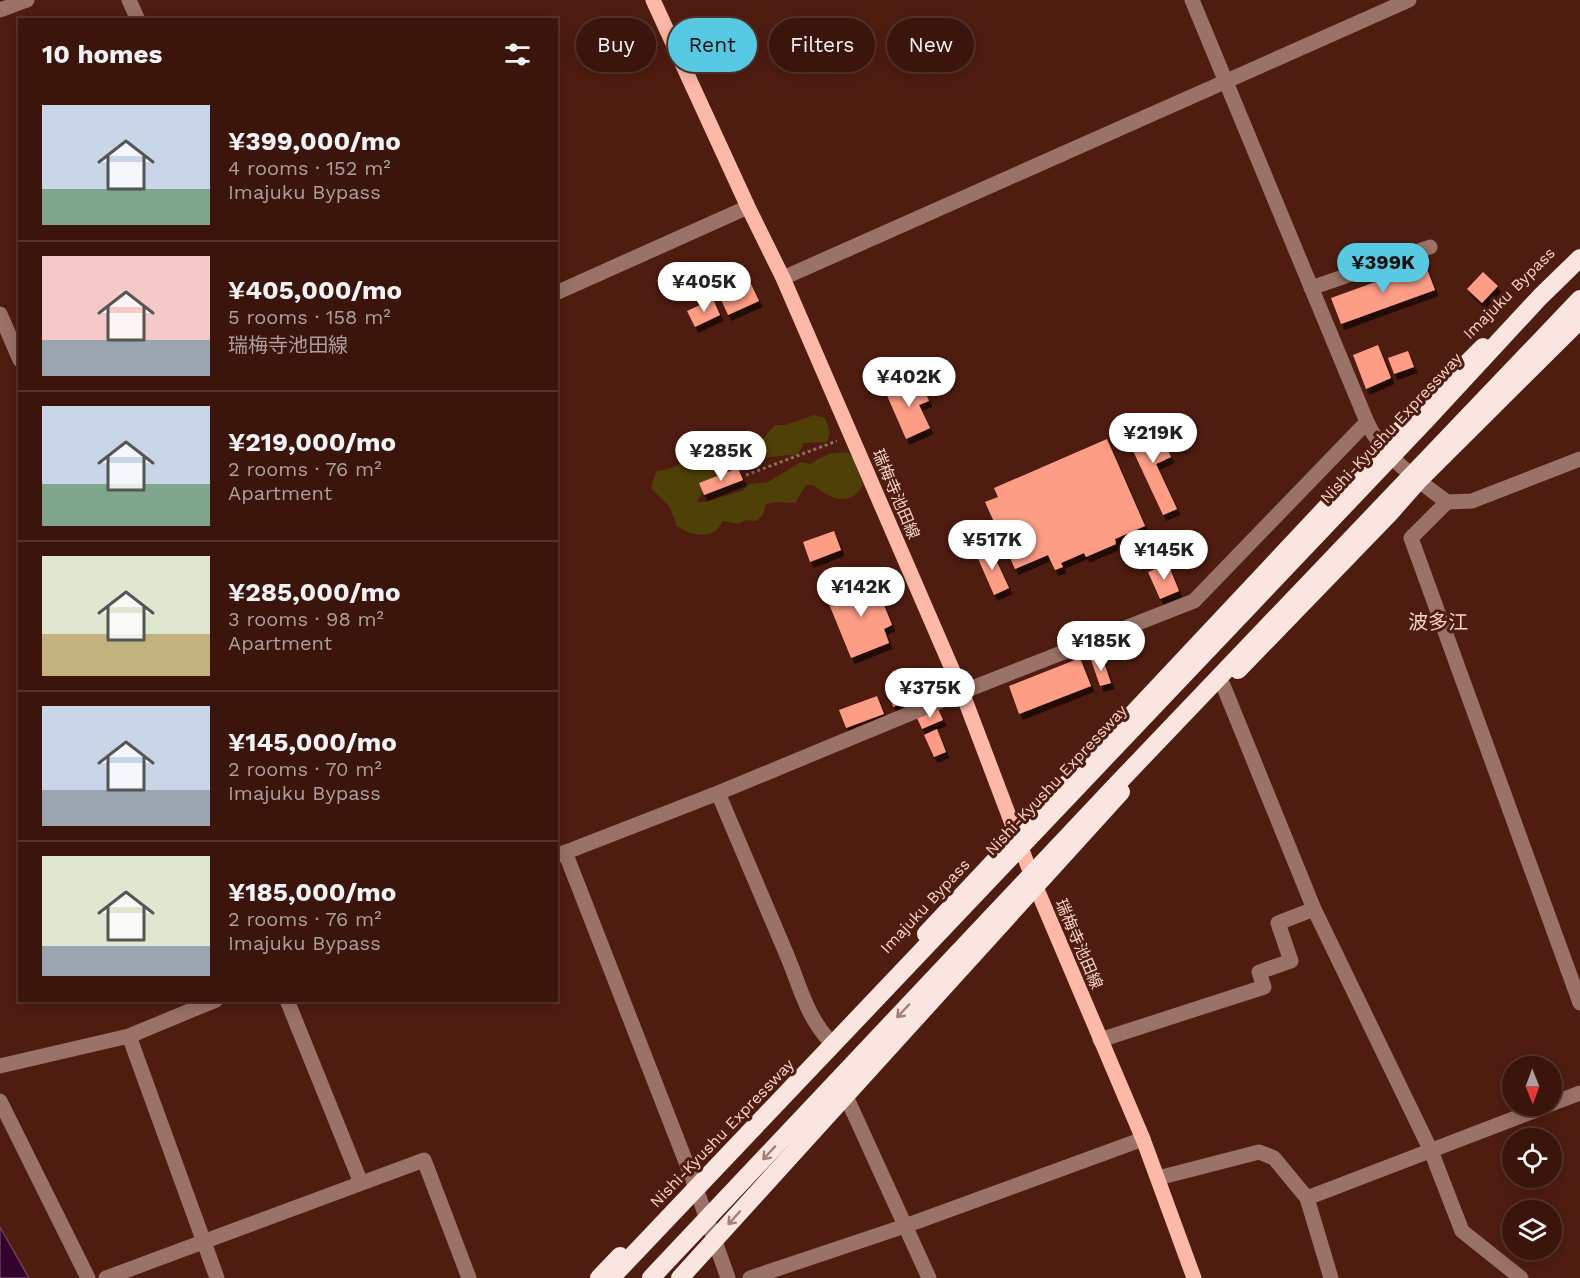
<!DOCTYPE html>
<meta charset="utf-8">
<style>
:root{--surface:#3b150c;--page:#421e15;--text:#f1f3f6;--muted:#ac9f9d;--line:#54342d;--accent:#57c9e2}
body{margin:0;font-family:"Work Sans","Noto Sans JP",sans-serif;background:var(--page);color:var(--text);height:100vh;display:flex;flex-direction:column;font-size:22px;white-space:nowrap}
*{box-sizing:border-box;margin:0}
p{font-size:20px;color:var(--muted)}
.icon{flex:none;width:33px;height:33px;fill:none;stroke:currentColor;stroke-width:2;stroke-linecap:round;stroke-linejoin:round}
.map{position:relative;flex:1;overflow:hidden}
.sheet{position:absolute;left:18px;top:18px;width:540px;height:984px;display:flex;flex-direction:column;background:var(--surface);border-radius:0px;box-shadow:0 3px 15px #0003,0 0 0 2px var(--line)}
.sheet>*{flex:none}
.hud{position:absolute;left:576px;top:18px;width:570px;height:54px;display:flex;gap:12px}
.needle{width:39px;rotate:179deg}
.controls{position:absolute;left:1502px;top:1056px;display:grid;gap:12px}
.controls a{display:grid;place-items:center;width:60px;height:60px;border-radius:50%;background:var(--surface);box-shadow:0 3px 15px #0003,0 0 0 2px var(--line);font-size:30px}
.price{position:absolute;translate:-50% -51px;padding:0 14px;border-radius:21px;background:#fff;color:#222;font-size:20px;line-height:39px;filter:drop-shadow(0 2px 3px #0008)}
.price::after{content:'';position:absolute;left:50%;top:36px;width:18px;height:14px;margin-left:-9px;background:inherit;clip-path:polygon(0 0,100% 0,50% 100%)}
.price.on{background:var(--accent);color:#111}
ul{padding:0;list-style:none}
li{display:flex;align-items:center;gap:18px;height:150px;padding:0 24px}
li+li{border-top:2px solid var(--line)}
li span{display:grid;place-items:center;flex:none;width:168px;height:120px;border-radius:0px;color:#555}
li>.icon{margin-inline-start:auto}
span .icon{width:72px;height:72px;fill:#fffc;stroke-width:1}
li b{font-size:26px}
h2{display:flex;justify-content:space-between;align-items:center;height:72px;padding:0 24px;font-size:26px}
.tag{padding:0 21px;border-radius:27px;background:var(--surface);box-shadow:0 3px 15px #0003,0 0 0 2px var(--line);font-size:21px;line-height:54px}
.tag.on{background:var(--accent);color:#111}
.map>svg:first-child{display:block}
.green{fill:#4e4007}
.water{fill:#33012d;stroke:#6d405c;stroke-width:1.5}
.building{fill:#fd9d86;filter:url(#shadow)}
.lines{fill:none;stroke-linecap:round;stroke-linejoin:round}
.path{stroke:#976b61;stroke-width:3;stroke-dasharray:3 3;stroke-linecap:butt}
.minor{stroke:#9a7267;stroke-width:15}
.major{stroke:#fcb9a8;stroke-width:15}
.highway{stroke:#fae5e0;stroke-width:18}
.highway-bridge{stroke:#fae5e0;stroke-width:18}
.oneway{stroke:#a48078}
.labels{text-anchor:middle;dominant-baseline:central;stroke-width:6;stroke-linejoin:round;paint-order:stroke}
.street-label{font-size:16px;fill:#f4d3ca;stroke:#4f1c10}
.quarter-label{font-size:20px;fill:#f4d3ca;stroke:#4f1c10}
</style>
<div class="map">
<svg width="1580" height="1278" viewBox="0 0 1580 1278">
<defs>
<filter id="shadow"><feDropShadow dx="3.5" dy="6" stdDeviation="0" flood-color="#0009"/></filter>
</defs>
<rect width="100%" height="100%" fill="#4f1c10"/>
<path class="green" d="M814 415 825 418 830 432 827 442 804 443 797 456 787 455 752 460 741 467 722 470 704 488 697 502H705L742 491 750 484 768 482 801 462 810 464C823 456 833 451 849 453L855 463 863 485C849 508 831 499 813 485H806L795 503 774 502 766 504 763 515 756 521 746 520 739 524 723 521C714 541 692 536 677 526L669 506 651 488 656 472 674 467 688 457 711 456 723 446 762 440 775 425H785Z"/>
<path class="water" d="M0 1227 29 1278H0Z"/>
<path class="building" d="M1425 264 1435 290 1341 324 1331 298Z
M1483 272 1498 286 1482 303 1467 289Z
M750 282 759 301 728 315 719 295Z
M713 299 720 315 695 327 687 311Z
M1378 345 1391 378 1366 389 1353 355Z
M1408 351 1414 367 1394 374 1388 358Z
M908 381 912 389 922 385 929 401 919 405 930 428 906 439 885 391Z
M1156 425 1171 457 1156 464 1177 509 1163 515 1127 438Z
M1107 439 1145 526 1115 539 1116 544 1086 557 1084 553 1061 563 1063 567 1055 570 1048 555 1015 569 985 502 998 497 994 488Z
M738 468 743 480 704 495 699 483Z
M834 531 841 550 810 562 803 542Z
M990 547 1009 588 994 595 976 554Z
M1168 564 1179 591 1160 599 1148 572Z
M874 580 892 625 884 629 889 643 851 658 827 599Z
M1102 657 1111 683 1100 686 1091 660Z
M1080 658 1091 686 1019 714 1009 686Z
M937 671 944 687 893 707 887 690Z
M877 696 884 714 846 728 839 710Z
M938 709 943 720 922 729 917 718Z
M937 729 946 752 934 757 924 735Z"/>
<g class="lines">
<path class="path" d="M746 475 837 441"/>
<path class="minor" d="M129 0 138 20
M1192 0 1367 422C1382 456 1418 480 1447 502L1472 501 1580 459
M0 10 27 0
M783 278 1409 0
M1311 288 1430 247
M556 293 748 207
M0 314 20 360
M1447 502 1411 538 1580 1003
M1223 685 1314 909 1431 1151 1462 1231 1521 1278
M718 793C741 847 764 900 786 953 799 983 806 1015 828 1039
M565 852 693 1180 728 1278
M556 856 718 793 962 692 1194 601 1367 422
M287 1000 361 1183
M129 1036 217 1278
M1100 1040 1264 987 1259 972 1291 961 1278 923 1314 909
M0 1066 129 1036 216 1000
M845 1094 929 1278
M0 1101 88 1278
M1551 1104 1580 1093
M1158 1178 1259 1152 1274 1158 1307 1198 1331 1278
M1307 1198 1547 1106
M106 1278 424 1160 469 1278
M750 1278 905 1226 1143 1139"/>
<path class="major" d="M653 0 748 207 783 278 962 692 1036 887 1143 1139 1194 1278"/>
<path class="highway" d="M1238 670 1389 514 1419 480 1580 320
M926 934 1383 447 1483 347
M599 1278 620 1256
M680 1278 1121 792"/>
<path class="highway-bridge" d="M611 1278 1426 420 1540 297 1580 258
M651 1278 1117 784 1580 299"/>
</g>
<defs><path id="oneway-shaft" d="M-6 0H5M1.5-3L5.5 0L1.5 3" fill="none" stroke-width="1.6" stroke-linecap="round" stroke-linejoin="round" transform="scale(1.5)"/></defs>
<g class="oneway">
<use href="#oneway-shaft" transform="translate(903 1011) rotate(133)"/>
<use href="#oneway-shaft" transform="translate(769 1153) rotate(133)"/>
<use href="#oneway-shaft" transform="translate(734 1218) rotate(132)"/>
</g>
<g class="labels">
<g class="street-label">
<text transform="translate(1509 293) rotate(-45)">Imajuku Bypass</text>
<text transform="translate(1391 428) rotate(-47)">Nishi-Kyushu Expressway</text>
<text transform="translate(896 494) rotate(67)">瑞梅寺池田線</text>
<text transform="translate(1056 780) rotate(-47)">Nishi-Kyushu Expressway</text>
<text transform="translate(925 906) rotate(-47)">Imajuku Bypass</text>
<text transform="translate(1079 944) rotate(67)">瑞梅寺池田線</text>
<text transform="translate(722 1133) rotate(-46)">Nishi-Kyushu Expressway</text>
</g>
<g class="quarter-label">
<text x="1438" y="622">波多江</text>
</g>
</g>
</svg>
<div class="controls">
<a><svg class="needle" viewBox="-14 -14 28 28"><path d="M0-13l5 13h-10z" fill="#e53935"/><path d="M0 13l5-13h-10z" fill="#ac9f9d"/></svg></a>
<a><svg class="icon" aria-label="locate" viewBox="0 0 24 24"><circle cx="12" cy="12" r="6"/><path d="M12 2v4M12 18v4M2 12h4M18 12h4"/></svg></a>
<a><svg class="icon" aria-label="layers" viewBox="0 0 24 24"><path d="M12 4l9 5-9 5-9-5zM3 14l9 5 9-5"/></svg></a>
</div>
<b class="price on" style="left:1383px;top:294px">¥399K</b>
<b class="price" style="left:704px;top:313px">¥405K</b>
<b class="price" style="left:909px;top:408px">¥402K</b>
<b class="price" style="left:1153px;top:464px">¥219K</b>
<b class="price" style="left:721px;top:482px">¥285K</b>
<b class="price" style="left:992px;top:571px">¥517K</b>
<b class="price" style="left:1164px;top:581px">¥145K</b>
<b class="price" style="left:861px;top:618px">¥142K</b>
<b class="price" style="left:1101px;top:672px">¥185K</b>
<b class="price" style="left:930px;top:719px">¥375K</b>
<div class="hud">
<a class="tag">Buy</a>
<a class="tag on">Rent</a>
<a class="tag">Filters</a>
<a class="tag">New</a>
</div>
<section class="sheet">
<h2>10 homes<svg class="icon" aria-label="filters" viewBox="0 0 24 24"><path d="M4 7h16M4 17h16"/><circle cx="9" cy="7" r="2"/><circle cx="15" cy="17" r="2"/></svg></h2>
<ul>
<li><span style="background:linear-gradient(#c9d6e8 70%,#7fa58c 0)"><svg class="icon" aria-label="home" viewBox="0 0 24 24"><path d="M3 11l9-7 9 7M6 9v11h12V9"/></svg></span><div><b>¥399,000/mo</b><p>4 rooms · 152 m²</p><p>Imajuku Bypass</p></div></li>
<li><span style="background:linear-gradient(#f6c9c9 70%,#9aa5b1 0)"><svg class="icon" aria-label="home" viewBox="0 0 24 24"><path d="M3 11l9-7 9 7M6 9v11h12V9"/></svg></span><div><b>¥405,000/mo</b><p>5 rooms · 158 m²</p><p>瑞梅寺池田線</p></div></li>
<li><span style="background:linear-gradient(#c9d6e8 65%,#7fa58c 0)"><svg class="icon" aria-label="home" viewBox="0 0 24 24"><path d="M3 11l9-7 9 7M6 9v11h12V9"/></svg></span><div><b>¥219,000/mo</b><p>2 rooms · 76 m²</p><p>Apartment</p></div></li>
<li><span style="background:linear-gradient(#dfe7d0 65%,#c2b280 0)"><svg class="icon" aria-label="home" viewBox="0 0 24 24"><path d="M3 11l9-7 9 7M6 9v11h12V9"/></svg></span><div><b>¥285,000/mo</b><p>3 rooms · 98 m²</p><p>Apartment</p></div></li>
<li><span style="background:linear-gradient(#c9d6e8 70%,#9aa5b1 0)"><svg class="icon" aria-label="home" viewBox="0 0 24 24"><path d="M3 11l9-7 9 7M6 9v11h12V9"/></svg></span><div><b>¥145,000/mo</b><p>2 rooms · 70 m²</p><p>Imajuku Bypass</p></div></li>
<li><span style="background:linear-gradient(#dfe7d0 75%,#9aa5b1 0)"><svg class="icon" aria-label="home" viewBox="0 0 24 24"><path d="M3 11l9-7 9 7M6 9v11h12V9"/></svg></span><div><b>¥185,000/mo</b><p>2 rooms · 76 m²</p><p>Imajuku Bypass</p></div></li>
</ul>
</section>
</div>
